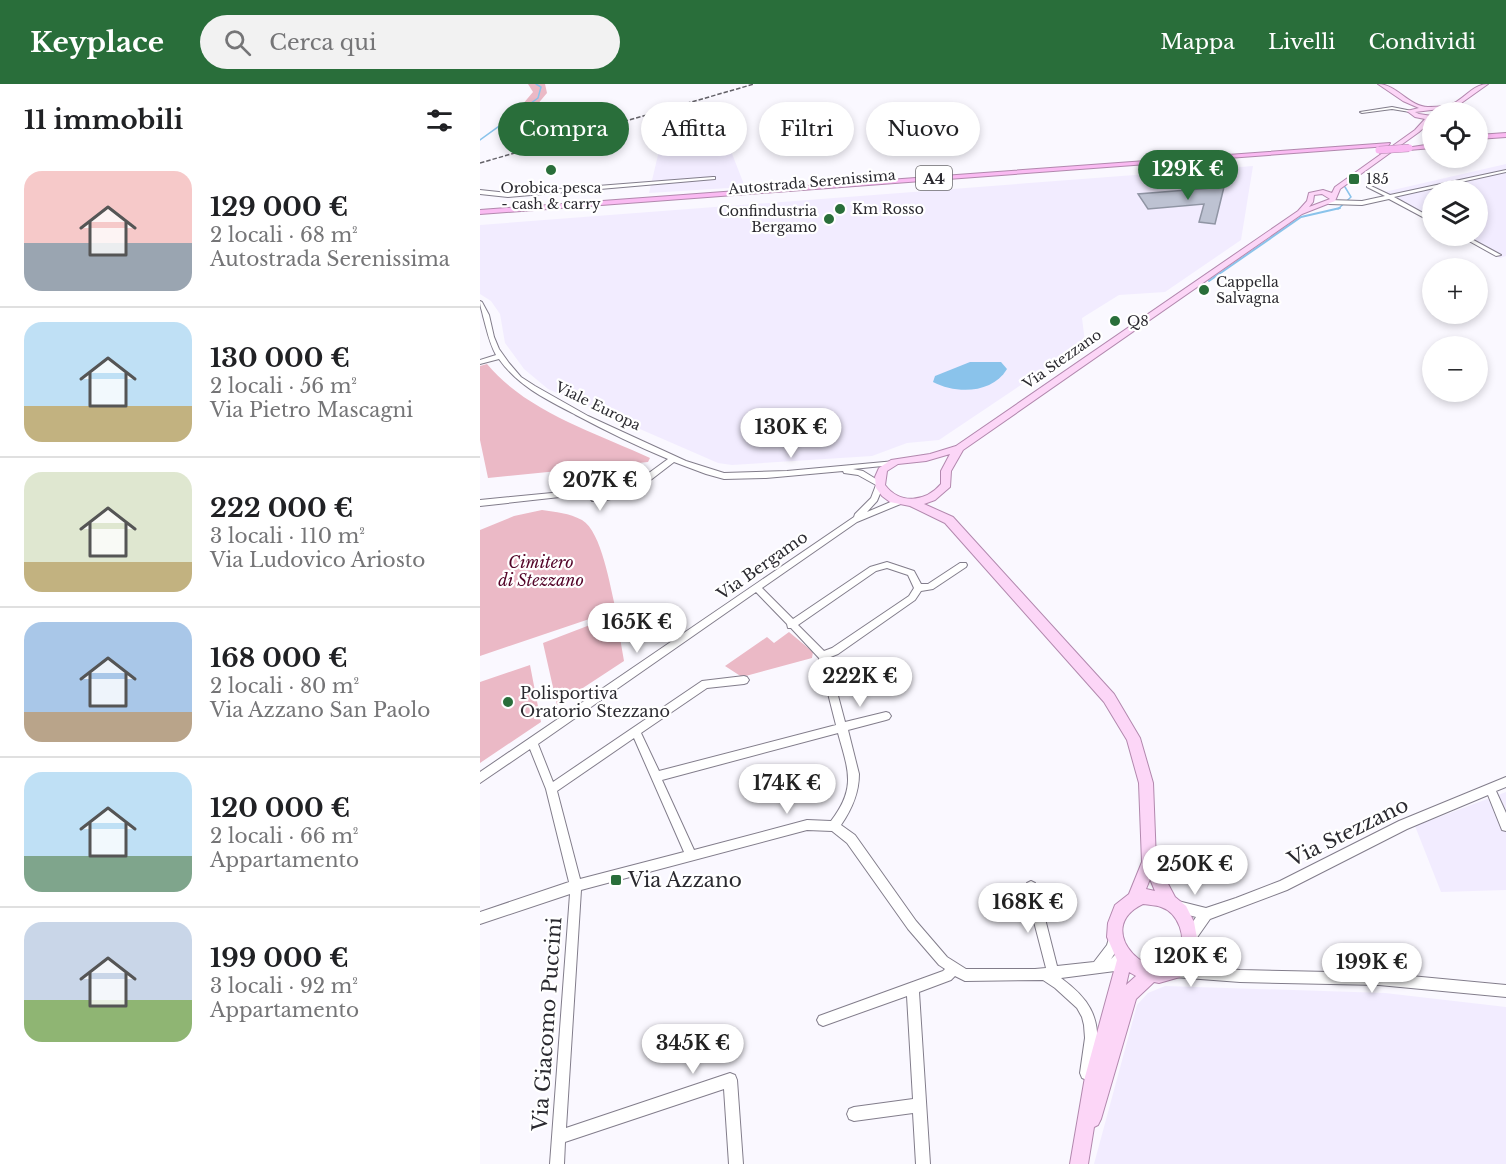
<!DOCTYPE html>
<html lang="it">
<meta charset="utf-8">
<style>
:root{--surface:#fff;--page:#f2f2f2;--text:#202124;--muted:#757577;--line:#e0e0e0;--accent:#296e3a}
body{margin:0;font-family:"Libre Baskerville",serif;background:var(--page);color:var(--text);height:100vh;display:flex;flex-direction:column;font-size:22px;white-space:nowrap}
*{box-sizing:border-box;margin:0}
p{font-size:20px;color:var(--muted)}
.icon{flex:none;width:33px;height:33px;fill:none;stroke:currentColor;stroke-width:2;stroke-linecap:round;stroke-linejoin:round}
.map{position:relative;flex:1;overflow:hidden}
.drawer{display:flex;flex-direction:column;background:var(--surface);width:480px}
.drawer>*{flex:none}
.guide{position:absolute;left:18px;top:18px;width:570px;height:54px;display:flex;gap:12px}
.buttons{position:absolute;left:942px;top:18px;display:grid;gap:12px}
.buttons a{display:grid;place-items:center;width:66px;height:66px;border-radius:50%;background:var(--surface);box-shadow:0 3px 9px #0003;font-size:30px}
.price{position:absolute;translate:-50% -51px;padding:0 14px;border-radius:21px;background:#fff;color:#222;font-size:20px;line-height:39px;filter:drop-shadow(0 2px 3px #0008)}
.price::after{content:'';position:absolute;left:50%;top:36px;width:18px;height:14px;margin-left:-9px;background:inherit;clip-path:polygon(0 0,100% 0,50% 100%)}
.price.selected{background:var(--accent);color:#fff}
ul{padding:0;list-style:none}
li{display:flex;align-items:center;gap:18px;height:150px;padding:0 24px}
li+li{border-top:2px solid var(--line)}
li span{display:grid;place-items:center;flex:none;width:168px;height:120px;border-radius:18px;color:#555}
li>.icon{margin-inline-start:auto}
span .icon{width:72px;height:72px;fill:#fffc;stroke-width:1}
li b{font-size:26px}
h2{display:flex;justify-content:space-between;align-items:center;height:72px;padding:0 24px;font-size:26px}
.tag{padding:0 21px;border-radius:27px;background:var(--surface);box-shadow:0 3px 9px #0003;font-size:21px;line-height:54px}
.tag.selected{background:var(--accent);color:#fff}
header{display:flex;align-items:center;gap:36px;box-sizing:border-box;height:84px;padding:0 30px;background:var(--accent);color:#fff}
header strong{font-size:28px}
nav{display:flex;gap:33px;margin-inline-start:auto;font-size:21px}
.search{width:420px;height:54px;background:var(--page);display:flex;align-items:center;gap:15px;box-sizing:border-box;padding:0 21px;border-radius:33px;color:var(--muted);font-size:22px}
main{display:flex;flex:1;min-height:0}
.map>svg:first-child{display:block}
.built{fill:#f2ecff}
.green{fill:#ebb9c6}
.water{fill:#8ac3eb}
.lines{fill:none;stroke-linecap:round;stroke-linejoin:round}
.stream-far1{stroke:#8ac3eb;stroke-width:1.5}
.stream{stroke:#8ac3eb;stroke-width:2}
.building{fill:#bdc2d2;stroke:#9095a4;stroke-width:1.5}
.minor-casing{stroke:#827d8b;stroke-width:2}
.major-casing{stroke:#b288ae;stroke-width:2}
.highway-casing{stroke:#b288ae;stroke-width:2}
.minor{fill:#fff;fill-rule:evenodd}
.major{fill:#fcd6f7;fill-rule:evenodd}
.highway{fill:#fabaf2;fill-rule:evenodd}
.rail{stroke:#636168;stroke-width:1.5;stroke-dasharray:4.5 2;stroke-linecap:butt}
.highway-bridge-casing{stroke:#b288ae;stroke-width:8;stroke-linecap:butt}
.highway-bridge{stroke:#fabaf2;stroke-width:7}
.poi-dot{fill:#296e3a;stroke:#fff;stroke-width:2}
.labels{text-anchor:middle;dominant-baseline:central;stroke-width:4.5;stroke-linejoin:round;paint-order:stroke}
.far-poi-label{font-size:14px;fill:#2b2a30;stroke:#fff;text-anchor:start}
.far-street-label{font-size:14px;fill:#2b2a30;stroke:#fff}
.shield{fill:#fff;stroke:#6b6a6e;stroke-width:1.5}
.shield-label{font-size:15px;font-weight:bold;fill:#2b2a30}
.park-label{font-size:16px;font-style:italic;fill:#530428;stroke:#fff}
.street-label{font-size:16px;fill:#2b2a30;stroke:#fff}
.poi-label{font-size:16px;fill:#2b2a30;stroke:#fff;text-anchor:start}
.near-street-label{font-size:20px;fill:#2b2a30;stroke:#fff}
.near-poi-label{font-size:20px;fill:#2b2a30;stroke:#fff;text-anchor:start}
</style>
<header>
<strong>Keyplace</strong>
<div class="search"><svg class="icon" aria-label="search" viewBox="0 0 24 24"><circle cx="10" cy="10" r="6"/><path d="M15 15l6 6"/></svg>Cerca qui</div>
<nav><a>Mappa</a><a>Livelli</a><a>Condividi</a></nav>
</header>
<main>
<section class="drawer">
<h2>11 immobili<svg class="icon" aria-label="filters" viewBox="0 0 24 24"><path d="M4 7h16M4 17h16"/><circle cx="9" cy="7" r="2"/><circle cx="15" cy="17" r="2"/></svg></h2>
<ul>
<li><span style="background:linear-gradient(#f6c9c9 60%,#9aa5b1 0)"><svg class="icon" aria-label="home" viewBox="0 0 24 24"><path d="M3 11l9-7 9 7M6 9v11h12V9"/></svg></span><div><b>129 000 €</b><p>2 locali · 68 m²</p><p>Autostrada Serenissima</p></div></li>
<li><span style="background:linear-gradient(#bfe0f5 70%,#c2b280 0)"><svg class="icon" aria-label="home" viewBox="0 0 24 24"><path d="M3 11l9-7 9 7M6 9v11h12V9"/></svg></span><div><b>130 000 €</b><p>2 locali · 56 m²</p><p>Via Pietro Mascagni</p></div></li>
<li><span style="background:linear-gradient(#dfe7d0 75%,#c2b280 0)"><svg class="icon" aria-label="home" viewBox="0 0 24 24"><path d="M3 11l9-7 9 7M6 9v11h12V9"/></svg></span><div><b>222 000 €</b><p>3 locali · 110 m²</p><p>Via Ludovico Ariosto</p></div></li>
<li><span style="background:linear-gradient(#a9c7e8 75%,#b9a48a 0)"><svg class="icon" aria-label="home" viewBox="0 0 24 24"><path d="M3 11l9-7 9 7M6 9v11h12V9"/></svg></span><div><b>168 000 €</b><p>2 locali · 80 m²</p><p>Via Azzano San Paolo</p></div></li>
<li><span style="background:linear-gradient(#bfe0f5 70%,#7fa58c 0)"><svg class="icon" aria-label="home" viewBox="0 0 24 24"><path d="M3 11l9-7 9 7M6 9v11h12V9"/></svg></span><div><b>120 000 €</b><p>2 locali · 66 m²</p><p>Appartamento</p></div></li>
<li><span style="background:linear-gradient(#c9d6e8 65%,#8fb573 0)"><svg class="icon" aria-label="home" viewBox="0 0 24 24"><path d="M3 11l9-7 9 7M6 9v11h12V9"/></svg></span><div><b>199 000 €</b><p>3 locali · 92 m²</p><p>Appartamento</p></div></li>
</ul>
</section>
<div class="map">
<svg width="1026" height="1080" viewBox="0 0 1026 1080">
<rect width="100%" height="100%" fill="#faf8ff"/>
<path class="built" d="M242 44 265 103 169 109 182 54Z
M1026 80V172L1020 174 979 152H998V106H952V137L900 109Z
M773 82 761 156 685 208 639 211 602 234 605 258 459 356 427 359 392 372 252 381 238 379 68 305 44 285 25 259 20 230 11 217 0 210V141Z
M1026 708V806L961 808 935 742Z
M685 902 905 909 1026 923V1080H614L657 921 668 909Z"/>
<path class="green" d="M48 0H65L67 9 56 22 42 21 53 8Z
M7 280C47 328 115 348 170 374L168 378 8 394 0 356V282Z
M62 426C76 428 89 429 102 436 122 448 130 503 136 526L0 572V446L34 432Z
M136 531 144 577 77 621 63 559Z
M309 548 333 568 332 574 262 593 245 582 287 553 294 559Z
M50 581 61 638 0 679V598Z"/>
<path class="water" d="M490 278H521L527 285C512 310 476 310 453 298L455 292Z"/>
<g class="lines">
<path class="stream-far1" d="M0 56 58 14 61 3 56 0
M858 125 871 113 865 103"/>
<path class="stream" d="M729 197 821 133 860 124"/>
</g>
<path class="building" d="M744 103 735 140 719 138 724 120 668 125 658 110Z"/>
<g class="lines">
<defs>
<path id="minor" d="M912 23 932 27 930 28 912 25 882 29 880 28Z
M1026 86V88L914 113 952 134V138L909 115 882 121 849 120 846 118 849 116 882 117 905 112 887 103V101H889L910 111Z
M233 93H235V95L28 113 0 110V106L28 109Z
M980 152H986L1021 171 1016 172Z
M0 217 2 218 9 231 14 253 19 265 29 279 41 293 55 302 108 332 206 377 244 389 307 387 415 377 416 379 412 381 373 385 383 387 404 400 397 417 387 428 420 414 423 415 424 417 423 419 377 438 282 504 313 535 390 483 407 478 434 487 441 500H448L480 479H486L487 481 486 483 453 505 441 507 435 516 358 570 348 574 365 638 406 628 409 629 411 632 409 635 406 636 368 646 379 690C379 709 372 725 361 741L375 751 436 837 467 873 486 885H555L566 884 545 803 547 799 551 797 555 799 557 803 577 882 614 878 627 861 631 848 635 846 639 848C643 857 636 868 631 875L639 867 643 865 647 867 649 871 639 885 635 887 581 894C608 914 620 931 617 966 616 975 615 985 612 994L607 996 602 994 600 989 605 954 604 941 602 933 597 924 575 904 563 896 485 897 475 892 471 896 439 908 450 1080H436L433 1029 374 1037 369 1035 367 1030 369 1025 374 1023 433 1015 427 912 343 942 339 940 337 936 339 932 463 887 465 885 459 881 428 845 367 759 352 747 327 746 101 806 86 1044 250 989 255 991 257 996 263 1080H249L244 1005 85 1058 84 1080H70L90 810 0 840V828L89 798 66 705 50 665 0 699V688L374 433 375 430 391 414 396 401 378 391 364 389 363 387 286 394 244 395 226 390 194 378 168 398 153 405 132 406 133 408 148 407 149 409 148 411C136 413 124 418 112 417L107 410 0 422V416L103 406 121 401 149 400 162 394 188 375C157 362 126 347 96 331 67 316 38 302 19 275L0 280V276L16 271C9 258 7 246 3 232 2 226 0 223 0 217ZM126 406 122 412H117L115 411 118 407ZM407 484 428 491 434 504 429 512 352 564 344 567 318 541 396 487ZM276 508 307 540 308 544H311L339 574 356 641 179 687 161 649 227 604 264 600 267 599 269 596 267 593 264 592 222 597 73 698 58 660ZM358 649C368 686 377 703 351 737L327 736 214 766 182 696ZM154 654 204 768 100 795 77 707Z
M1026 693V703L1016 707 1026 729V747L1022 746 1008 711 927 745 807 806 730 835 716 855 735 884 760 886 899 889 1026 901V913L899 901 760 898 694 893 690 891 688 887 690 883 694 881 720 883 705 858 707 847 716 833 694 827 692 823 694 819 698 817 726 824 756 814 800 797 919 737Z"/>
<path id="major" d="M898 0C916 0 930 23 948 23 956 23 969 22 976 18 986 12 995 0 1008 0L970 27H966L968 24 935 28 939 30 952 32V36L939 48 860 105 855 117 822 130 483 366 471 387 470 403 455 416 444 420 473 433 634 610 660 654 673 699 676 777 695 813 706 822 714 838 718 860 710 881 700 893 679 899 674 898 656 915 621 1035 618 1041 614 1043 608 1080H590L605 993 637 876 627 853 628 839 635 821 649 810 662 778 659 699 647 656 624 618 465 439 430 422 410 418 402 412 396 404 395 393 399 384 411 376 450 370 476 362 818 127 827 117 829 109 843 106 852 109 855 103 935 46 945 35 935 33 927 27 939 24 923 17ZM842 110 850 115 829 123 833 118 834 111ZM470 370 461 387V400C446 418 420 421 405 401L407 387 418 380 446 377ZM670 795 675 807 666 805ZM663 820C669 821 676 821 681 823 699 829 707 854 699 870 678 909 608 846 663 820ZM649 888 656 892 646 901Z"/>
<path id="highway" d="M1026 49V53L998 55V51Z
M910 59 908 62 0 130V126Z
M952 60V64L929 66 926 64Z"/>
</defs>
<use href="#minor" class="minor-casing"/>
<use href="#major" class="major-casing"/>
<use href="#highway" class="highway-casing"/>
<use href="#minor" class="minor"/>
<use href="#major" class="major"/>
<use href="#highway" class="highway"/>
<path class="rail" d="M0 79 274 0"/>
<defs>
<path id="highway-bridge" d="M899 66 929 64"/>
</defs>
<use href="#highway-bridge" class="highway-bridge-casing"/>
<use href="#highway-bridge" class="highway-bridge"/>
</g>
<g class="poi-dot">
<circle cx="71" cy="86" r="6"/>
<rect x="868" y="89" width="12" height="12" rx="3"/>
<circle cx="360" cy="125" r="6"/>
<circle cx="349" cy="135" r="6"/>
<circle cx="724" cy="206" r="6"/>
<circle cx="635" cy="237" r="6"/>
<circle cx="28" cy="618" r="6"/>
<rect x="130" y="790" width="12" height="12" rx="3"/>
</g>
<g class="labels">
<g class="far-poi-label">
<text x="886" y="95">185</text>
<text x="71" y="104" text-anchor="middle">Orobica pesca<tspan x="71" dy="16">- cash &amp; carry</tspan></text>
<text x="372" y="125">Km Rosso</text>
<text x="337" y="127" text-anchor="end">Confindustria<tspan x="337" dy="16">Bergamo</tspan></text>
<text x="736" y="198">Cappella<tspan x="736" dy="16">Salvagna</tspan></text>
<text x="647" y="237">Q8</text>
</g>
<g class="far-street-label">
<text transform="translate(332 98) rotate(-5)">Autostrada Serenissima</text>
<text transform="translate(582 275) rotate(-35)">Via Stezzano</text>
<text transform="translate(118 322) rotate(26)">Viale Europa</text>
</g>
<rect class="shield" x="436" y="82" width="36" height="24" rx="4.5"/>
<g class="shield-label">
<text x="454" y="94">A4</text>
</g>
<g class="park-label">
<text x="61" y="478">Cimitero<tspan x="61" dy="18">di Stezzano</tspan></text>
</g>
<g class="street-label">
<text transform="translate(282 481) rotate(-35)">Via Bergamo</text>
</g>
<g class="poi-label">
<text x="40" y="609">Polisportiva<tspan x="40" dy="18">Oratorio Stezzano</tspan></text>
</g>
<g class="near-street-label">
<text transform="translate(868 748) rotate(-26)">Via Stezzano</text>
<text transform="translate(67 940) rotate(-86)">Via Giacomo Puccini</text>
</g>
<g class="near-poi-label">
<text x="148" y="796">Via Azzano</text>
</g>
</g>
</svg>
<div class="buttons">
<a><svg class="icon" aria-label="locate" viewBox="0 0 24 24"><circle cx="12" cy="12" r="6"/><path d="M12 2v4M12 18v4M2 12h4M18 12h4"/></svg></a>
<a><svg class="icon" aria-label="layers" viewBox="0 0 24 24"><path d="M12 4l9 5-9 5-9-5zM3 14l9 5 9-5"/></svg></a>
<a>+</a>
<a>−</a>
</div>
<b class="price selected" style="left:708px;top:117px">129K €</b>
<b class="price" style="left:311px;top:375px">130K €</b>
<b class="price" style="left:120px;top:428px">207K €</b>
<b class="price" style="left:157px;top:570px">165K €</b>
<b class="price" style="left:380px;top:624px">222K €</b>
<b class="price" style="left:307px;top:731px">174K €</b>
<b class="price" style="left:715px;top:812px">250K €</b>
<b class="price" style="left:548px;top:850px">168K €</b>
<b class="price" style="left:711px;top:904px">120K €</b>
<b class="price" style="left:892px;top:910px">199K €</b>
<b class="price" style="left:213px;top:991px">345K €</b>
<div class="guide">
<a class="tag selected">Compra</a>
<a class="tag">Affitta</a>
<a class="tag">Filtri</a>
<a class="tag">Nuovo</a>
</div>
</div>
</main>
